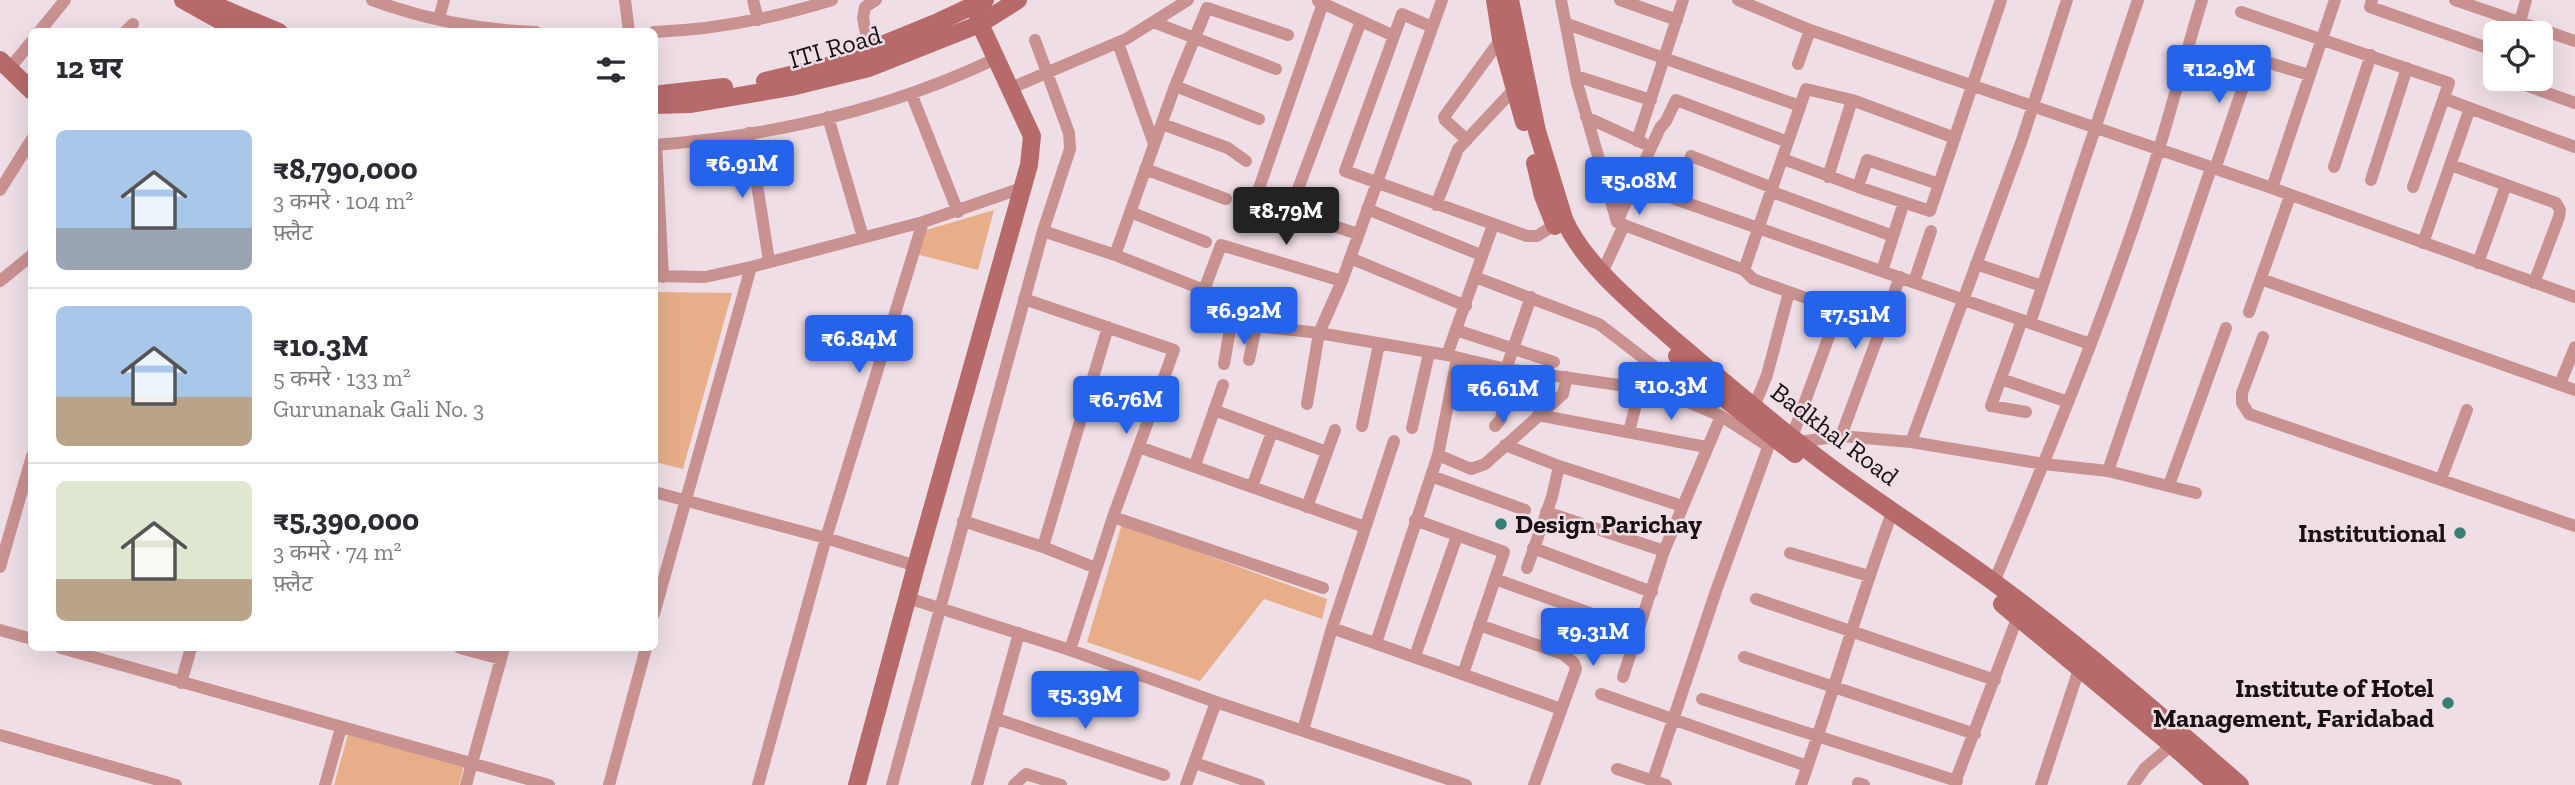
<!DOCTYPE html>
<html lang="hi">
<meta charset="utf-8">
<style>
:root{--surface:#fff;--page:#f2f2f3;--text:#2b2b33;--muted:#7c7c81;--line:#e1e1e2;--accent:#2563eb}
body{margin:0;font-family:"Zilla Slab","Noto Sans Devanagari",serif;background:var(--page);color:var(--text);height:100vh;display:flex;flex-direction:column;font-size:26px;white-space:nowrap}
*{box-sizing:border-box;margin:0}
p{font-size:23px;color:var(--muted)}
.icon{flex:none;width:38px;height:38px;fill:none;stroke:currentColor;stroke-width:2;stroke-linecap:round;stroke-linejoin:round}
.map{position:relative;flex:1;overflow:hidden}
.panel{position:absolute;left:28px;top:28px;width:630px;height:623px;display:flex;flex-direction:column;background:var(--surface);border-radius:10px;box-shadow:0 7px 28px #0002}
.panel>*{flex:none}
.fabs{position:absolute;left:2483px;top:21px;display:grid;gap:14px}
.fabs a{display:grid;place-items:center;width:70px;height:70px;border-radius:10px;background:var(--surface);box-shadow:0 7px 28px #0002;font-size:35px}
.price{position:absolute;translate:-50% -60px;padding:0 16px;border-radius:7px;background:var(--accent);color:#fff;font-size:23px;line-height:46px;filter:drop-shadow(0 2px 4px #0008)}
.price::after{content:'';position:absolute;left:50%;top:42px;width:21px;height:16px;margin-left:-10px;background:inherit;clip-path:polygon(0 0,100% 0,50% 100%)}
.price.current{background:#222;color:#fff}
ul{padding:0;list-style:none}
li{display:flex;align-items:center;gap:21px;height:175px;padding:0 28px}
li+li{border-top:2px solid var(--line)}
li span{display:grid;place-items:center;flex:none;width:196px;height:140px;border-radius:10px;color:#555}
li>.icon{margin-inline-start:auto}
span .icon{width:84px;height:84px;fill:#fffc;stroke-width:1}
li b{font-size:30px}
h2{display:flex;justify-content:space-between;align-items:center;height:84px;padding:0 28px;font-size:30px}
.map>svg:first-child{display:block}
.green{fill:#e8ae8a}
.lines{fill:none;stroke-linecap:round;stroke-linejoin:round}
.street{stroke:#c99291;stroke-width:12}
.secondary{stroke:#b76a6a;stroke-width:18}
.poi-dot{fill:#397e72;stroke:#efdee6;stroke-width:2.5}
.labels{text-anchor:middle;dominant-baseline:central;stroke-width:5;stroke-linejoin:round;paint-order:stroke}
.street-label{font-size:26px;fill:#171114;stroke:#efdee6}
.poi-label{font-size:26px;font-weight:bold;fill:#171114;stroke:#efdee6;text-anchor:end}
</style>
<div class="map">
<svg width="2575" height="785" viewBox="0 0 2575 785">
<rect width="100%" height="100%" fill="#efdee6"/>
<path class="green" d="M994 210 978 270 916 254 923 231Z
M655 292 732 293 683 469 655 462Z
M1122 524 1327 599 1322 619 1264 599 1200 681 1087 642Z
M348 734 464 766 459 785H334Z"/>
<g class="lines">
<path class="street" d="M372 0C424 19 481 30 536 32
M625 0 629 32
M753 0 758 20
M1561 0 1577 83 1617 222
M1620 0 1677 20
M1738 0 1810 30 2272 188 2575 297
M2372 0 2370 7 2496 51
M2455 0 2575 41
M1318 1 1394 36
M1323 3 1255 200 1358 234
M2241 12 2449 83 2413 187
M439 18 444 0
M1153 22 1276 69
M1567 24 1800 106
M1432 27 1402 14 1345 171 1527 236H1537L1559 222
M39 32 65 0
M125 32 133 24
M654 32C715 30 774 18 832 0
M2517 33 2526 0
M1118 43 1154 144
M869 50 863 18 865 7 876 0
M1798 64 1810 30
M9 69 32 41
M1576 76 1651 100
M2509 79 2575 103
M1175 86 1259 119
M1011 88 1126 39 1188 0
M911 93 958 212
M2445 99 2575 147
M828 117 863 237
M1586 117 1643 143
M1162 124 1228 148 1246 161
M749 133 769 261
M1467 140 1445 120 1444 117 1501 39
M1637 141 1683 0
M654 145C772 136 891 109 997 58
M656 145 663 277
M1691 156 1773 188
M1783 159 1858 187 1930 211 2001 0
M2451 165 2556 203 2560 210 2559 217 2534 283
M2334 167 2371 55
M1145 169 1226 199
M2215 169 2253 58 2309 75
M1828 177 1852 100
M2371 180 2407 68
M1858 187 1867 160 1939 184
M2272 188 2335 0
M0 190 32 139
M1772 192 1893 236
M1675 199 2090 344
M1436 205 1458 149 1518 85
M1367 209 1481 255
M1130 212 1206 242
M1289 213 1361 21
M1624 225 1744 270 1753 279 1761 282 1883 325
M1043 231 1115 255 1204 290 1197 315 1198 319 1202 320 1319 333 1447 355 1506 369 1640 388 1683 400 1721 416
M2423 243 2470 108
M1115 255 1175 86 1207 8 1288 35
M1350 258 1466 306
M2478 263 2506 185
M1976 264 2042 286
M1744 270 1806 89 1852 100 1955 138
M1882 271 1904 202
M1602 273 1624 225 1617 222 1660 128 1666 121 1676 100 1788 142
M654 276 705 277 751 267 923 222 1022 188
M1475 277 1599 324 1655 367 1648 390
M2261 279 2575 390
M0 281 32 255
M1914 282 1931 231
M1204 290 1221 245 1342 281
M1024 299 1174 350 1113 517 1070 650
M2249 312 2290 196
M2022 320 1991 406 2026 412
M2030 323 2138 0
M1456 330 1554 362
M2263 337 2242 393V403L2249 414 2575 526
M1447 355 1493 225
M1249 360 1256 327
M1224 364 1231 323
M1506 369 1531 297
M2001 379 2068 402
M2560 384 2575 347
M1307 404 1319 333 1342 281 1442 0
M1754 407 1767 375 1789 292
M1214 410 1327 452
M1538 415 1706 447
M1362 426 1379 344
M1495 426 1501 419 1511 370
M1412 428 1429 353
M1629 432 1640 388
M1841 436 1900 277
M1792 437 1839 309
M1799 442 1841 436 1911 442 2044 464 2108 471 2196 493
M1911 442 2022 140 2067 0
M1505 445 1559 466 1682 506
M1139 447 1365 527
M1438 455 1471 469 1485 464 1563 394 1567 377
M1195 465 1223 385
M2108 471 2211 168
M1431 476 1525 510
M2441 479 2467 410
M2169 485 2226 328
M1252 487 1272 432
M654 492 826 538 916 566
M1307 507 1335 430
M1546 512 1664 551 1721 416 1768 446
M1113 517 1323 588
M1415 520 1504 552 1463 674
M963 521 1043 547 1096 568
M1043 547 1108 327
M1533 548 1652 592
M1790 553 1869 576
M0 567 32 456
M1527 568 1552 497 1559 466
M1495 579 1612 621
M1994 582C2054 440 2113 296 2159 149 2174 99 2187 49 2202 0
M908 598 1070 650 1216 702 1466 785
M1756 599 1995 680
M654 614 751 267
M1479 625 1563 654 1574 663 1576 669 1534 785
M1332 628 1561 709
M0 630 32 639
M1376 643 1438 455 1457 359
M61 648 549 785
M460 648 501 659
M1415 656 1457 536
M1744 657 1975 734
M1623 677 1664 551
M181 683 191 648
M1601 694 1807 766
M1702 699 1957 781
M997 719 1164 775
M1303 730 1332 628 1394 441
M0 735 176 785
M1195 763 1259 785
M1617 769 1666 785
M1653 780 1716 591 1774 431
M325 785 341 728
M466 785 504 648
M609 785 646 648
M758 785 826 538 923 222
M892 785 1043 231 1070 149 1069 133 1035 40
M977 785 1019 633
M1014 785 1026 774 1061 785
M1186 785 1216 702
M1801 785C1833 694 1859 601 1893 510
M1858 785V783L1864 785
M1954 785 2018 616
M2041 785 2079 669
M2133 785 2145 768 2172 745"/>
<path class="secondary" d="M183 0 217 19 248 32
M208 0 224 9 279 32
M1495 0 1501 39 1524 122
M1510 0 1537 131 1564 219C1584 265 1637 307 1674 340 1725 383 1776 427 1830 467 1885 508 1944 545 1999 586 2083 648 2161 716 2240 785
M0 60 32 91
M765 81 832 65 938 22 985 0
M661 94 724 87
M654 105 691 104 791 87 869 68 980 24 1018 0
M1535 163 1543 196 1555 226
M1677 356 1701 380 1795 454
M2002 604 2172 745 2217 785
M857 785 916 566 1029 165 1032 136 980 24 975 5"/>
</g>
<g class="poi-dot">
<circle cx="1501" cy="524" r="7"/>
<circle cx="2460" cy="533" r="7"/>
<circle cx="2448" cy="703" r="7"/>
</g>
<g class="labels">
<g class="street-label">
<text transform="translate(835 47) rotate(-16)">ITI Road</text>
<text transform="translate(1835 434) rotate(37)">Badkhal Road</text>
</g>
<g class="poi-label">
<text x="1515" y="524" text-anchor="start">Design Parichay</text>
<text x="2446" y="533">Institutional</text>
<text x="2434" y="688">Institute of Hotel<tspan x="2434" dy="30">Management, Faridabad</tspan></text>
</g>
</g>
</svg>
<div class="fabs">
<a><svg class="icon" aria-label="locate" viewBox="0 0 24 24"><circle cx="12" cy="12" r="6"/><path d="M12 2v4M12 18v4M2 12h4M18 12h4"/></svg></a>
</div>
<b class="price" style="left:2219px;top:105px">₹12.9M</b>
<b class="price" style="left:742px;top:200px">₹6.91M</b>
<b class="price" style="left:1639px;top:217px">₹5.08M</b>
<b class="price current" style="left:1286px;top:247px">₹8.79M</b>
<b class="price" style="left:1244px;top:347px">₹6.92M</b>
<b class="price" style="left:1855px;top:351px">₹7.51M</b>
<b class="price" style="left:859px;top:375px">₹6.84M</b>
<b class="price" style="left:1671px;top:422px">₹10.3M</b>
<b class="price" style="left:1503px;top:425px">₹6.61M</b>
<b class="price" style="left:1126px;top:436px">₹6.76M</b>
<b class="price" style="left:1593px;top:668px">₹9.31M</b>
<b class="price" style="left:1085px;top:731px">₹5.39M</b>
<section class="panel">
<h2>12 घर<svg class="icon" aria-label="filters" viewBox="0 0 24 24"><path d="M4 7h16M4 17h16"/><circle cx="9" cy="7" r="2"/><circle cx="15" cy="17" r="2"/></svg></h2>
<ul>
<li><span style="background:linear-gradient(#a9c7e8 70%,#9aa5b1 0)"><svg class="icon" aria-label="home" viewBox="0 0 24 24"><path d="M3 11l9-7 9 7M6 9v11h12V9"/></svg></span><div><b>₹8,790,000</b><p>3 कमरे · 104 m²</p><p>फ़्लैट</p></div></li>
<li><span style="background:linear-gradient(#a9c7e8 65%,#b9a48a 0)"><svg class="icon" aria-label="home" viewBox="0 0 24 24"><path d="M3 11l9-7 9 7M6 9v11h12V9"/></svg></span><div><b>₹10.3M</b><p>5 कमरे · 133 m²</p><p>Gurunanak Gali No. 3</p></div></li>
<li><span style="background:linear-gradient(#dfe7d0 70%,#b9a48a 0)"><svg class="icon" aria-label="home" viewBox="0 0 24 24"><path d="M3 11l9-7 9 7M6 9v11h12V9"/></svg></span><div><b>₹5,390,000</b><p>3 कमरे · 74 m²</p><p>फ़्लैट</p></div></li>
</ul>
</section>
</div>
